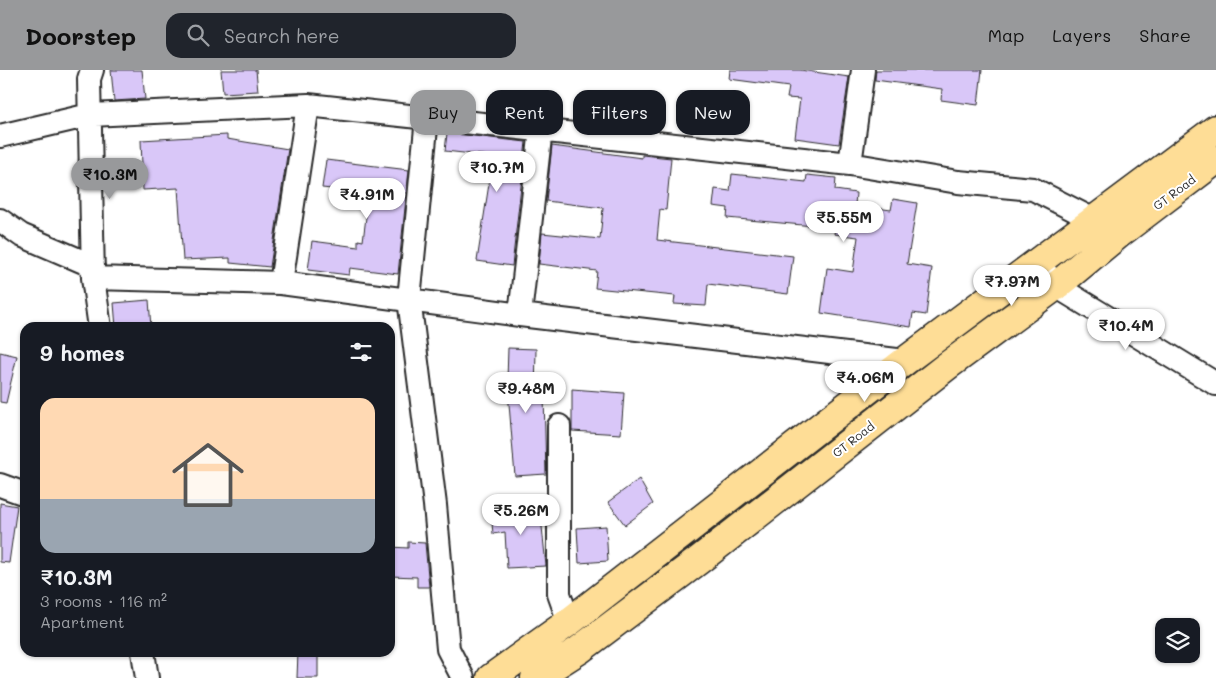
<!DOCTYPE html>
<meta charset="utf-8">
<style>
:root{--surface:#171b24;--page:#20242c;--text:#f1f3f6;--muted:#9ea1a6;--line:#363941;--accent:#98999b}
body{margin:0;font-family:Mali,sans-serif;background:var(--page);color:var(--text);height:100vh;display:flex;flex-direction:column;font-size:19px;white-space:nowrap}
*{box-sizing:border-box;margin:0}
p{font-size:16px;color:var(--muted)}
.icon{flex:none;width:28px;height:28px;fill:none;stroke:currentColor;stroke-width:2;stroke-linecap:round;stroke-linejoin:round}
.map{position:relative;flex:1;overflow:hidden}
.side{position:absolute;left:20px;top:252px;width:375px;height:335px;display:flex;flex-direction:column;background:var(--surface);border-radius:15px;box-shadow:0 1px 4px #0004}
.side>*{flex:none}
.hud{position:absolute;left:410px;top:20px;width:475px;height:45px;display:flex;gap:10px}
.controls{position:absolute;left:1155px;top:548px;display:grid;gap:10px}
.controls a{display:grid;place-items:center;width:45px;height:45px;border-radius:10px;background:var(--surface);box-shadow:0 1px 4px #0004;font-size:25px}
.price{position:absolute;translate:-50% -42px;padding:0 11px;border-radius:18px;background:#fff;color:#222;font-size:16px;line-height:32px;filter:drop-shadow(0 1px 2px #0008)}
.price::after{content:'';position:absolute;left:50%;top:30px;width:15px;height:11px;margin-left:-8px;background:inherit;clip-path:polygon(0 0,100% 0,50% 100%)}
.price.selected{background:var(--accent);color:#111}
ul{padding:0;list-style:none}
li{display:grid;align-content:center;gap:10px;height:265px;padding:0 20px}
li+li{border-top:1px solid var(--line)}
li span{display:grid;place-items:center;height:155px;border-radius:15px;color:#555}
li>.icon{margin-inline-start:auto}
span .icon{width:90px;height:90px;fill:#fffc;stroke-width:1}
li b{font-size:21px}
h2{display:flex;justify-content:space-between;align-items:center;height:60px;padding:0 20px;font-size:21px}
.chip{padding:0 18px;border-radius:15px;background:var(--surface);box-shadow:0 1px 4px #0004;font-size:18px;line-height:45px}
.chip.selected{background:var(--accent);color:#111}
header{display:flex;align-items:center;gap:30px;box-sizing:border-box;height:70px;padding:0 25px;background:var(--accent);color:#111}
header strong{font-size:24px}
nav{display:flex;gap:28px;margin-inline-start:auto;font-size:18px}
.search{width:350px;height:45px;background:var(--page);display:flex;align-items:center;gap:12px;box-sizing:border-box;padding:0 18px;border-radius:15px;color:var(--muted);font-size:19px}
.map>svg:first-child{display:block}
.building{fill:#d9c7f8;stroke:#2b2b2b}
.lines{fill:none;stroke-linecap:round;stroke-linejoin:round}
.minor-casing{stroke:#2b2b2b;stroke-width:26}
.major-casing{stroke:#2b2b2b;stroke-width:31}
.minor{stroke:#fff;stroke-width:22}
.major{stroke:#fedd96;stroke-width:28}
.labels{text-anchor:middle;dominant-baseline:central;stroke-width:4;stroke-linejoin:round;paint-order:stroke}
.street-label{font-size:12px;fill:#2b2b2b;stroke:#fff}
</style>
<header>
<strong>Doorstep</strong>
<div class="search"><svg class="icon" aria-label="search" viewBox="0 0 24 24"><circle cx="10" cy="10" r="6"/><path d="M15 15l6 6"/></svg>Search here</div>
<nav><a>Map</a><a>Layers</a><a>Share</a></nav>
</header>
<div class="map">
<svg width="1216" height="608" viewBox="0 0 1216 608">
<rect width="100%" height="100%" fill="#fff"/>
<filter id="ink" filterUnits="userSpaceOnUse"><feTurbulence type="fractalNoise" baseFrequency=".02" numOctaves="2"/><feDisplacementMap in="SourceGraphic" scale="10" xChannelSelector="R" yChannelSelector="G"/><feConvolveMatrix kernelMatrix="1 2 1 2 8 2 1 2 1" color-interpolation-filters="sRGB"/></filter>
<g filter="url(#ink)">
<path class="building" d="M111 0H142L145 29 114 31Z
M221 0H256L258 21 223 23Z
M730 0H800L849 7 839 74 795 68 800 29 787 28 789 17 729 9Z
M876 0H982L978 35 941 30 942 19 875 10Z
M447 63 526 72 512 196 477 191 493 88H490L491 86 445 81Z
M227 65V69L288 79 270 197 230 193V188L183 190 178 118 143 120 141 70Z
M552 76 642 88V85L671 88 666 140 660 139 657 170 793 186 788 224 708 214 706 236 674 234 675 226 595 218 597 201 539 194 542 163 600 169 603 138 546 131Z
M326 90 409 100 398 204 350 198 349 205 308 200 312 171 358 177V170L363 171 369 123 322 118Z
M732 104 806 112 807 105 836 108 835 120 856 123 855 135 891 140 893 129 917 133 907 194 932 198 926 245 913 243 911 257 821 243 827 198 853 202 858 167 834 164 835 158 727 148 728 138 713 136 715 119 730 121Z
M149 230 151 258H116L114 233Z
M508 278 536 279 535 326H544L546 404 515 406 507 310Z
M0 282 17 286 6 333 0 332Z
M572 319 624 323 621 364 572 361Z
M639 409 653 434 625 455 608 432Z
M0 433 17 436 9 493 0 492Z
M540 437 546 496 507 498 505 462 493 464 491 442Z
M606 456 608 491 579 493 577 458Z
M408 472 425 473 429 517H417V507L390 506V477L408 478Z
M298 582H318V608H297Z"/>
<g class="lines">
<defs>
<path id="minor" d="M92 0 89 9 93 208 100 258
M427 48 409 229 435 435 448 579 463 608
M0 66 90 45 308 35 850 94 958 112 1033 119 1094 150
M850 94 863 0
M0 150 21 165 93 196
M1038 192 1056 216 1216 314
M93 208 281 213 520 245 905 291
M281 213 308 35
M520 245 541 59
M559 356V524L569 552
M0 415 25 424
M143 582 147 608"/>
<path id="major" d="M491 608 569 552 905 291 1216 59
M535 608 579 580 699 490 947 296 1056 216 1120 163 1216 90"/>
</defs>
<use href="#minor" class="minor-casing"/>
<use href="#major" class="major-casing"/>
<use href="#minor" class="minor"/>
<use href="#major" class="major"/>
</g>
</g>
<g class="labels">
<g class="street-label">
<text transform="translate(1174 122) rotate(-37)">GT Road</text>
<text transform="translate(853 369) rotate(-38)">GT Road</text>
</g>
</g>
</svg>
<div class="controls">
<a><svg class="icon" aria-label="layers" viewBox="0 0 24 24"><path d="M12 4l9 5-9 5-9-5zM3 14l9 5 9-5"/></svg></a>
</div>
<b class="price" style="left:497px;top:123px">₹10.7M</b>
<b class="price selected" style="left:110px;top:130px">₹10.3M</b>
<b class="price" style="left:367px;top:150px">₹4.91M</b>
<b class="price" style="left:844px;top:173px">₹5.55M</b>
<b class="price" style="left:1012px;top:237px">₹7.97M</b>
<b class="price" style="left:1126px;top:281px">₹10.4M</b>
<b class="price" style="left:865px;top:333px">₹4.06M</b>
<b class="price" style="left:526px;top:344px">₹9.48M</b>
<b class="price" style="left:521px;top:466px">₹5.26M</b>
<div class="hud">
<a class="chip selected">Buy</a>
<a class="chip">Rent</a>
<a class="chip">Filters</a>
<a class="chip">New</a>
</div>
<section class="side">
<h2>9 homes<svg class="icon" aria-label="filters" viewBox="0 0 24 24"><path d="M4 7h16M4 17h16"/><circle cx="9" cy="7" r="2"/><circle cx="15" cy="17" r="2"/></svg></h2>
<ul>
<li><span style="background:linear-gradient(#ffd9b3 65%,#9aa5b1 0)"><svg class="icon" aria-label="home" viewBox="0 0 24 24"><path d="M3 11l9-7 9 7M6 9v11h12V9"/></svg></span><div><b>₹10.3M</b><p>3 rooms · 116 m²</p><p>Apartment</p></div></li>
</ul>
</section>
</div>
